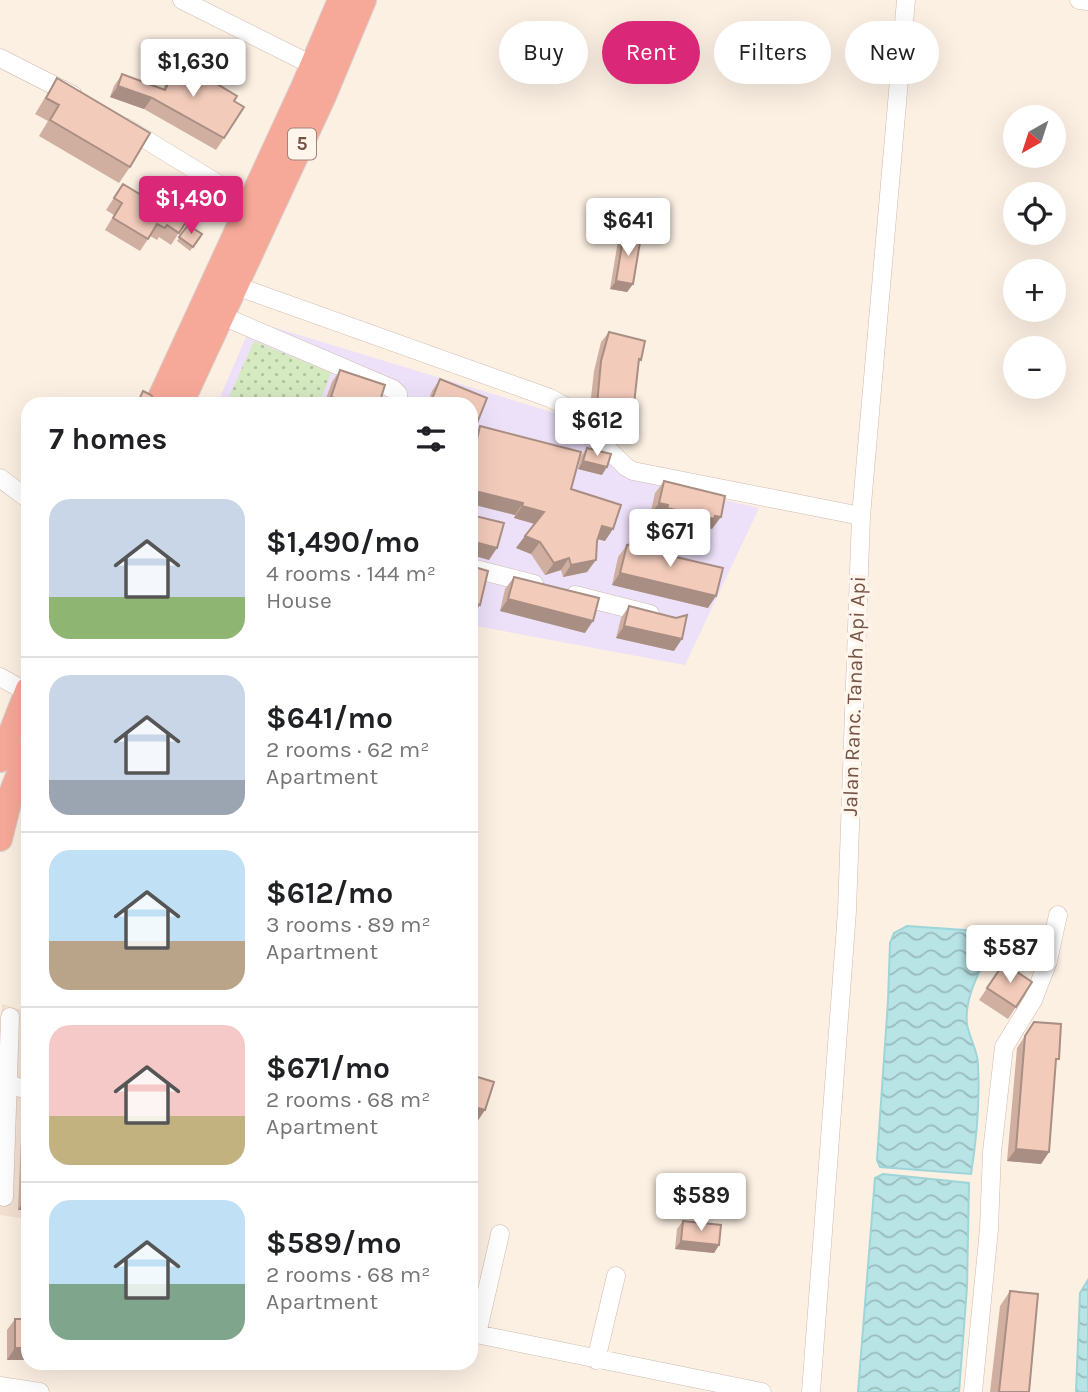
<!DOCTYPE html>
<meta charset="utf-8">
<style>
:root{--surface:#fff;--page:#f6f6f6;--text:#202124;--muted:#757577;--line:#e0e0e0;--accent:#db2777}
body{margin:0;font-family:Karla,sans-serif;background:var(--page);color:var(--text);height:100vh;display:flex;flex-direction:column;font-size:26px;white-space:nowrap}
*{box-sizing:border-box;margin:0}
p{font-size:23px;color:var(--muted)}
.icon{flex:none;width:38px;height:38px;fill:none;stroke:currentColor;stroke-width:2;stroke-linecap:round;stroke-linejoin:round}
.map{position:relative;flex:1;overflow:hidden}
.details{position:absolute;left:21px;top:397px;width:457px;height:973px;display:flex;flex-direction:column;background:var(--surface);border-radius:21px;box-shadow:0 7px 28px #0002}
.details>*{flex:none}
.guide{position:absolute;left:499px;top:21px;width:483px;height:63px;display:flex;gap:14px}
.needle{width:46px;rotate:219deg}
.controls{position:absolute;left:1003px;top:105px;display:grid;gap:14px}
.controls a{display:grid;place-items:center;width:63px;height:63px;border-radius:50%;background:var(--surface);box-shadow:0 7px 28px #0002;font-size:35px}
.price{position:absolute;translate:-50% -60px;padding:0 16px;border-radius:7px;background:#fff;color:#222;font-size:23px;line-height:46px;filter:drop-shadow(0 2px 4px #0008)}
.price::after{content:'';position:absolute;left:50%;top:42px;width:21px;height:16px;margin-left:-10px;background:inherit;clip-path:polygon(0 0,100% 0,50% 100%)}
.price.on{background:var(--accent);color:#fff}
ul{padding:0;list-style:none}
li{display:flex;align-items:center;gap:21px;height:175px;padding:0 28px}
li+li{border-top:2px solid var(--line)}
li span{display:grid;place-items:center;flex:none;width:196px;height:140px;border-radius:21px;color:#555}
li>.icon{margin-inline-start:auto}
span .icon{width:84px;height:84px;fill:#fffc;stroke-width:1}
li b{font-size:30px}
h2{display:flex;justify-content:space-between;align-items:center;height:84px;padding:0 28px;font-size:30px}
.tag{padding:0 24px;border-radius:32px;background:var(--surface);box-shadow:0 7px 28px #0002;font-size:24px;line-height:63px}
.tag.on{background:var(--accent);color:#fff}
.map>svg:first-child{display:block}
.residential{fill:#f4e1d2}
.education{fill:#ede0f9}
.grass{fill:url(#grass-dots)}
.water{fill:url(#water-waves);stroke:#9ed5d8;stroke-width:2}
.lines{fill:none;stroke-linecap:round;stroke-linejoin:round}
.minor-casing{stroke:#d0b9ad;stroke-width:19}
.highway-casing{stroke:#d8cfcc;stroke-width:26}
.minor{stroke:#fff;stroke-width:18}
.highway{stroke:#f7a999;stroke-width:24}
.wall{fill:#d0afa1}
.shaded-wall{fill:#a98e83}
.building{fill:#f2cbbb;stroke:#a98e83;stroke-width:2}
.labels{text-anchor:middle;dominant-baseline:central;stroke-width:7;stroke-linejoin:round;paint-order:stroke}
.shield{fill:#fff5ea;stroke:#9e8479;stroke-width:2}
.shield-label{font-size:19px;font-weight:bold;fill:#755449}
.street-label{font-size:21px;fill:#755449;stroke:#fff5ea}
</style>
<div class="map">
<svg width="1088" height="1392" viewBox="0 0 1088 1392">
<defs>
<pattern id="grass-dots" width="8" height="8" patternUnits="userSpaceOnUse" patternTransform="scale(1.75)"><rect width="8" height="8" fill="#d6eac2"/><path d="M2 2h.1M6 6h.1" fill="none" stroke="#b2c0a0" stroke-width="1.8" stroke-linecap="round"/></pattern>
<pattern id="water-waves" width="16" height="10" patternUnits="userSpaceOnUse" patternTransform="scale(1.75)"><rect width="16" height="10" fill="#b8e4e6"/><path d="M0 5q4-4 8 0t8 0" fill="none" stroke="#9abbbc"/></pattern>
</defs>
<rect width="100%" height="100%" fill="#fcf0e3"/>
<path class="residential" d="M2 1004 28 1012V1219L0 1215Z"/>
<path class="education" d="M253 321 568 417 634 479 759 508 685 665 471 625V404H217Z"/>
<path class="grass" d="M254 341 331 373 319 404H226Z"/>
<path class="water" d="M907 926 979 931 987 936 990 952C978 972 964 999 967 1024 969 1038 978 1050 978 1065 980 1102 977 1137 971 1174L880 1167 877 1160 888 1001 890 943 894 933Z
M883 1174 969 1183 967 1287 959 1392H858L875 1178Z
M1088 1280V1392H1076L1080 1293Z"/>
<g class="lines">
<defs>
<path id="minor" d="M182 0 312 65
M1079 0 1088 1
M0 58 73 95
M127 128 249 203
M236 286 550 398 563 405 626 467 633 471 861 516
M213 312 393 389 398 394V404
M0 478 28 499
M471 568 534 584
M575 595 650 614
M0 677 27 692
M0 1082 28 1090
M4 1197 10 1017
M471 1333 762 1392
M477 1334 500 1234
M596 1360 616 1276
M0 1386 40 1392
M811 1392 847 911 861 516 906 0
M973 1392 989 1229 992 1152 1004 1047 1033 1000 1048 961 1058 915"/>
<path id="highway" d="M157 404 304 85 340 0
M181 404 324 96 364 0
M0 760 28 689
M0 839 12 791 28 751"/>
</defs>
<use href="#minor" class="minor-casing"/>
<use href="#highway" class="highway-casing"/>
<use href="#minor" class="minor"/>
<use href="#highway" class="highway"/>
</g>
<path class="wall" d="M177 65 234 101 224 138 216 150 144 109 110 97 114 86 122 74 163 89 169 77Z
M57 78 130 167 119 183 39 136 48 121 35 114Z
M123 184 186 222 171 245 159 237 157 240 150 236 140 251 105 230 114 215 106 210Z
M188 225 202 234 190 251 177 241Z
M624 233 633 284 627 292 610 289 618 241Z
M609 332 638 364 633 413 626 423 594 420 589 415 594 371 601 342Z
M340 370 379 404H324L332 382Z
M440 379 487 398 477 423 471 431V404H427L432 391Z
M480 426 571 489 605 541 598 539 587 572 563 577 561 570 545 575 531 554 516 548 534 524 514 518 515 515 471 504V443L472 438Z
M587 448 602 475 578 469 581 456Z
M664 481 712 529 708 528 705 532 659 520 660 517 650 515 655 493Z
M636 533 646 550 708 608 612 585 618 557Z
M514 577 585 633 500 611 505 589Z
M629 606 674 651 616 638 621 618Z
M1004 963 1016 1007 1008 1019 979 1000Z
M1034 1022 1056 1063 1049 1152 1041 1164 1007 1161 1017 1048Z
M28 1107V1210H18L22 1116Z
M683 1221 719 1245 714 1253 675 1249 677 1229Z
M1010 1291 1029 1392H990L1000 1306Z
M15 1319 28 1360H7V1330Z"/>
<path class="shaded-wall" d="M118 86 152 98 144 109 110 97Z
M616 281 633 284 627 292 610 289Z
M331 397 354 404H326Z
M602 410 633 413 626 423 594 420Z
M471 420 477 423 471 431Z
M583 461 607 467 602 475 578 469Z
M471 490 523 503 515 515 471 504Z
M659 503 668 505 660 517 650 515Z
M522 506 544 512 536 524 514 518Z
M667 508 721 517 712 529 708 528 705 532 659 520Z
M602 526 613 529 605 541 593 538Z
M525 536 540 542 531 554 516 548Z
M471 541 497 548 489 560 471 555Z
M569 558 561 570 545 575 554 563Z
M596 560 587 572 563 577 571 565Z
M620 573 716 596 708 608 612 585Z
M508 599 593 621 585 633 500 611Z
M471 603 480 605 471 618Z
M624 626 682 639 674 651 616 638Z
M471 1106 485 1110 477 1122 471 1120Z
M1016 1149 1049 1152 1041 1164 1007 1161Z
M28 1195V1210H18Z
M681 1241 719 1245 714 1253 675 1249Z
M15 1348H28V1360H7Z
M82 1363H98L93 1370 79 1367Z"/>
<path class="building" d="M177 65 211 83 212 81 237 96 234 101 244 107 224 138 152 98 118 86 122 74 165 90Z
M57 78 150 133 130 167 50 120 59 105 46 98Z
M123 184 186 222 179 233 167 225 165 228 157 224 148 239 113 218 122 203 114 198Z
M188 225 202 234 193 247 179 237Z
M624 233 641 236 633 284 616 281Z
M609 332 645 341 641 360 639 359 633 413 602 410 597 405 601 361Z
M340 370 385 385 379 404H354L331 397Z
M440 379 487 398 477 423 471 420V404H430Z
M143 391 151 395 158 404H137Z
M480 426 581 452 571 489 621 505 613 529 602 526 597 541 596 560 571 565 569 558 554 563 540 542 525 536 544 512 522 506 523 503 471 490V462H472Z
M587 448 611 454 607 467 583 461Z
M664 481 725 496 721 517 715 516 714 519 667 508 668 505 659 503Z
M471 515 504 523 497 548 471 541Z
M636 533 649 536 646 550 723 568 716 596 620 573 627 545 633 546Z
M471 566 488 571 480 605 471 603Z
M514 577 599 598 593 621 508 599Z
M629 606 676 618 687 615 682 639 624 626Z
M1004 963 1032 982 1016 1007 987 988Z
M1034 1022 1061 1024 1059 1059H1056L1049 1152 1016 1149 1025 1036Z
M471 1075 494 1082 485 1110 471 1106Z
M683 1221 721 1225 719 1245 681 1241Z
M1010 1291 1038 1294 1029 1392H999Z
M15 1319H28V1348H15Z"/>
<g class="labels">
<rect class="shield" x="288" y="128.5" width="28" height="31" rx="5"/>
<g class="shield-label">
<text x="302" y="144">5</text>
</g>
<g class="street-label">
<text transform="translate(854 696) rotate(-88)">Jalan Ranc. Tanah Api Api</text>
</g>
</g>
</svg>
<div class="controls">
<a><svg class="needle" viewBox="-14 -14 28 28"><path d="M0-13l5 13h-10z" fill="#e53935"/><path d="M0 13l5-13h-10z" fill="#757577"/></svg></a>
<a><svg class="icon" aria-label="locate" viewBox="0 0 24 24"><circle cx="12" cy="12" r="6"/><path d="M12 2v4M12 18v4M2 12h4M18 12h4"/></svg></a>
<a>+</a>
<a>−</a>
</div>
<b class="price" style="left:193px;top:99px">$1,630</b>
<b class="price on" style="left:191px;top:236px">$1,490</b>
<b class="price" style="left:628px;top:258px">$641</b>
<b class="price" style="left:597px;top:458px">$612</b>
<b class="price" style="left:670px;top:569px">$671</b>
<b class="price" style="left:1010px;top:985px">$587</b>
<b class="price" style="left:701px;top:1233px">$589</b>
<div class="guide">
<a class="tag">Buy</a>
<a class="tag on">Rent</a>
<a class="tag">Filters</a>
<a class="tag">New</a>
</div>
<section class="details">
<h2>7 homes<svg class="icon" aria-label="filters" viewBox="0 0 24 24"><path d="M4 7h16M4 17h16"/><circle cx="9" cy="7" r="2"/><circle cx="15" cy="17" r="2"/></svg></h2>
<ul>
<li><span style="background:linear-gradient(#c9d6e8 70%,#8fb573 0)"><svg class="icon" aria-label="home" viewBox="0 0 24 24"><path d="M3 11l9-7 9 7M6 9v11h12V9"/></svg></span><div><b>$1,490/mo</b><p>4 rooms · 144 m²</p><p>House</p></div></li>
<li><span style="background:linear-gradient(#c9d6e8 75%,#9aa5b1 0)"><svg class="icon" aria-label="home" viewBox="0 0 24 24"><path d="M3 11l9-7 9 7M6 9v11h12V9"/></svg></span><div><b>$641/mo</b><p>2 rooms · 62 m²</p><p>Apartment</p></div></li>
<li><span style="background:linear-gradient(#bfe0f5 65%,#b9a48a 0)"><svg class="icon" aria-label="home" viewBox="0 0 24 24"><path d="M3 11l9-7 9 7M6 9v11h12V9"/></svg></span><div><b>$612/mo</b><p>3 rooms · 89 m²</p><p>Apartment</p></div></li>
<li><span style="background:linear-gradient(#f6c9c9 65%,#c2b280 0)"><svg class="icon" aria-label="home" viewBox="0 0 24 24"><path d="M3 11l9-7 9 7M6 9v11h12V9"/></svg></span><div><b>$671/mo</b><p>2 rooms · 68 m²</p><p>Apartment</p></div></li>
<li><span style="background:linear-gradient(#bfe0f5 60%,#7fa58c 0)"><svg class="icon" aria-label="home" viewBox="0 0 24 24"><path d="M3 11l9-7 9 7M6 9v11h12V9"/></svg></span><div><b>$589/mo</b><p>2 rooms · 68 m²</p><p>Apartment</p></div></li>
</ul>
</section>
</div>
